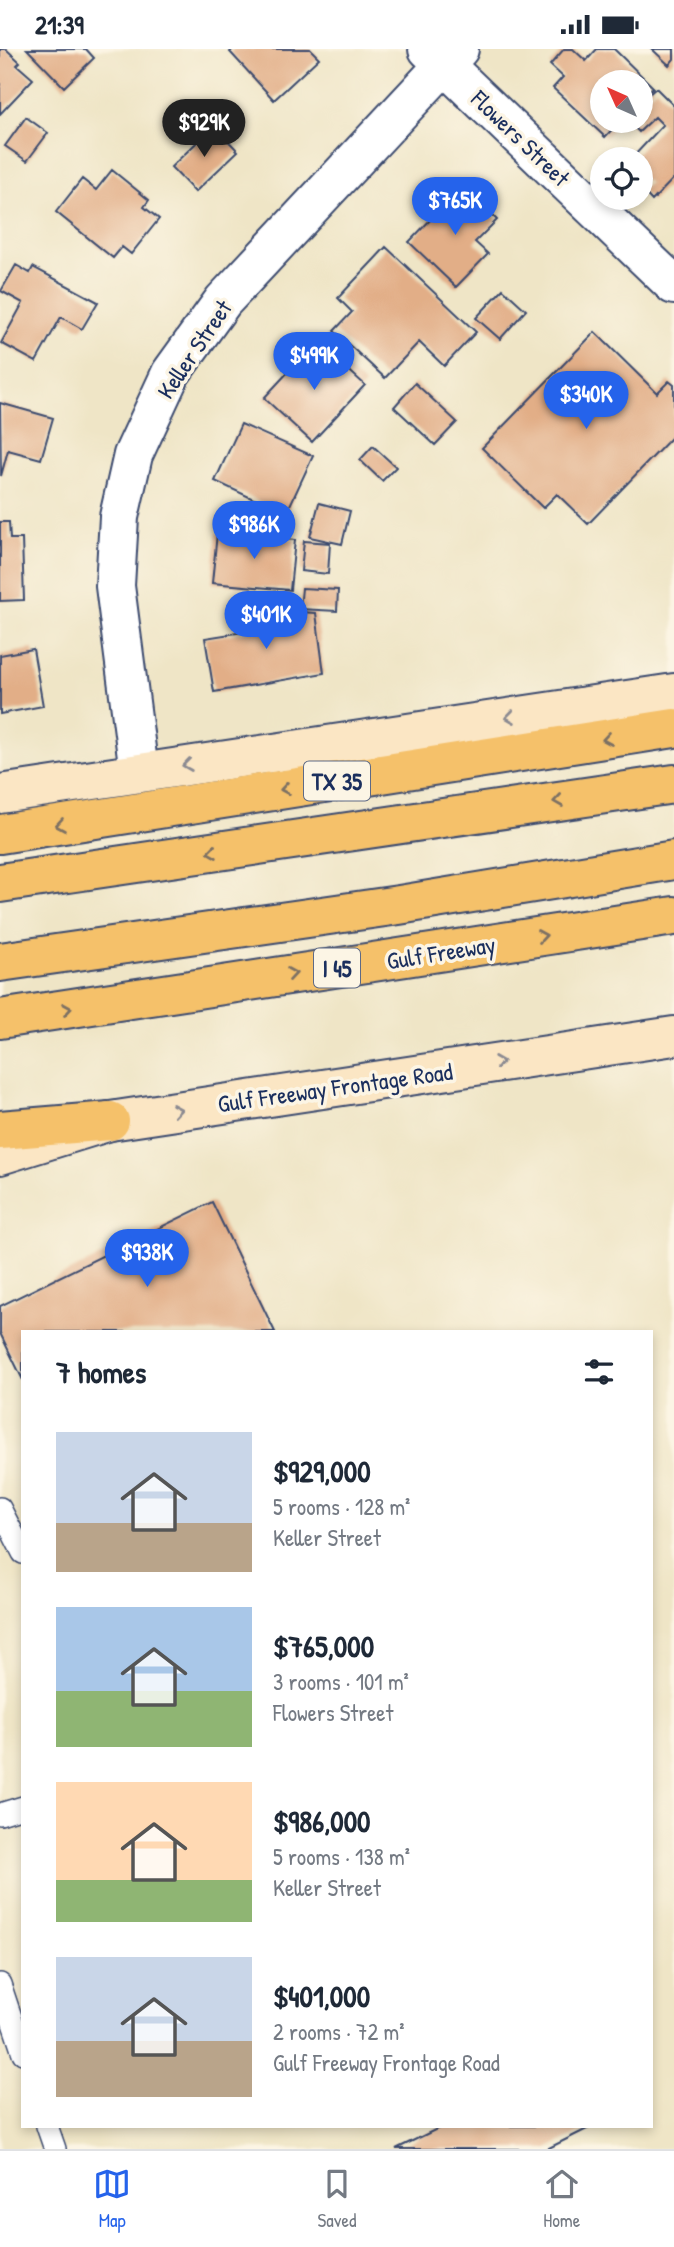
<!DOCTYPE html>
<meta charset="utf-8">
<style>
:root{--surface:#fff;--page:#f6f6f7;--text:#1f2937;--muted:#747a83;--line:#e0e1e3;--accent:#2563eb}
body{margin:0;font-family:"Patrick Hand",sans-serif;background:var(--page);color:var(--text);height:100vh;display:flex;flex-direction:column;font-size:26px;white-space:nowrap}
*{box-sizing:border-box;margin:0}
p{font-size:23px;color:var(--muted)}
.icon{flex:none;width:38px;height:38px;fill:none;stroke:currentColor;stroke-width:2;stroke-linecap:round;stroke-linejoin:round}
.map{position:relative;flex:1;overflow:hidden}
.side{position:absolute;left:21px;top:1281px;width:632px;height:798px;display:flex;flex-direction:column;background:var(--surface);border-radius:0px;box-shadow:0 4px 10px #0003}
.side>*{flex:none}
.needle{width:46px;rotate:315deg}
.fabs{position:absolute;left:590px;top:21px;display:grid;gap:14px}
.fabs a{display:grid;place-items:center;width:63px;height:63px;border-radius:50%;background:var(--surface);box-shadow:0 4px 10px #0003;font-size:35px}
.price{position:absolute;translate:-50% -60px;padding:0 16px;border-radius:24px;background:var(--accent);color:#fff;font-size:23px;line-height:46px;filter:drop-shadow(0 2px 4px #0008)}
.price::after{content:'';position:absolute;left:50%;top:42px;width:21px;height:16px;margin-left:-10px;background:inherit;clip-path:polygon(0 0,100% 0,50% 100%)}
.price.on{background:#222;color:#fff}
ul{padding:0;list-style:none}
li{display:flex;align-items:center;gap:21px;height:175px;padding:0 35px}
li span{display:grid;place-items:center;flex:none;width:196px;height:140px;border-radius:0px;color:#555}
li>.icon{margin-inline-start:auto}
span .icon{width:84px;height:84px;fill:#fffc;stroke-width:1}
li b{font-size:30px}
h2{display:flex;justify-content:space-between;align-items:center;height:84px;padding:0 35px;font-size:30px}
.status{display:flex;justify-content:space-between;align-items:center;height:49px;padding:0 35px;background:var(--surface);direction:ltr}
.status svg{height:19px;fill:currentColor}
.tab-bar{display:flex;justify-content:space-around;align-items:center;height:98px;border-top:2px solid var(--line);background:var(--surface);font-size:19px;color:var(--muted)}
.tab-bar a{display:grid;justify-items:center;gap:4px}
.tab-bar .on{color:var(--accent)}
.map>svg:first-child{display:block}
.building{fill:#e2ae87}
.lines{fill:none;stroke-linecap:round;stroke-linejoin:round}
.lane-casing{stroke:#3b4a6e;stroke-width:24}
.street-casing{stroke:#3b4a6e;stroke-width:42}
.secondary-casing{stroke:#3b4a6e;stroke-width:42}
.highway-casing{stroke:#3b4a6e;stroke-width:42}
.lane{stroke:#fff;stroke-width:21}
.street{stroke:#fff;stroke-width:38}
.secondary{stroke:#fbe6c4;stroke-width:38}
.highway{stroke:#f5c16b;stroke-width:38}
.oneway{stroke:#8b8a91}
.oneway2{stroke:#7d7164}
.labels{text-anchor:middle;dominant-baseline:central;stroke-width:7;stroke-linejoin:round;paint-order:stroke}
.shield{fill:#fcf5e5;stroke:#5e6a86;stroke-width:2}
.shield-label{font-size:23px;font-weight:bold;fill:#1b2f5e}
.street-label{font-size:24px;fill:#1b2f5e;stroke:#fcf5e5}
</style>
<div class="status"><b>21:39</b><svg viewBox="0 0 49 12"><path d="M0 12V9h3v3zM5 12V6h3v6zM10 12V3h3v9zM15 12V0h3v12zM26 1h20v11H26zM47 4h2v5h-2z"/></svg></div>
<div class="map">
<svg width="674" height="2100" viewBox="0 0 674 2100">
<rect width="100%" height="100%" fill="#fcf5e5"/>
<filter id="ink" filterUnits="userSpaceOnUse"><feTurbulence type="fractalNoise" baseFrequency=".0143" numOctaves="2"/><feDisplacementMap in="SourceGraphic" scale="14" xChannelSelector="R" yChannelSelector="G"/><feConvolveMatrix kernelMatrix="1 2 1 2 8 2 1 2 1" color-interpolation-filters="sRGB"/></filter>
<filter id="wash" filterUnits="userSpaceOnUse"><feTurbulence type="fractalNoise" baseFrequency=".00686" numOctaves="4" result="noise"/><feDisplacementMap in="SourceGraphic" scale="28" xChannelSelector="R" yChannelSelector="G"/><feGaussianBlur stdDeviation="1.57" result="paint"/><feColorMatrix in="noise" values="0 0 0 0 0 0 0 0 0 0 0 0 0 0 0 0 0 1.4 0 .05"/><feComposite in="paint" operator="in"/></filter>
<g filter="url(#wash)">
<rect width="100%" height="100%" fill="#efe5c6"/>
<g id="blocks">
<path class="building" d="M0 0H6L20 13 17 16 33 30 0 65Z
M27 0H86L94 9 64 38Z
M233 0H310L319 9 274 51 230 3Z
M564 0H573L586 12 597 0H614L653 38 640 51V33H602V72H620L605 88 553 39 563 28 550 16Z
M652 0H674V10L669 16Z
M656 39 674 57V129L652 152 641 140 649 134 640 127V110H631L663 76 655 68 639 83 628 72H640V53Z
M26 68 48 84 27 112 5 97Z
M214 77 238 102 195 143 171 118Z
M112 121 149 151 144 158 159 170 131 205 122 198 113 209 56 163 82 130 96 141Z
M463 137 497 171 475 193 488 205 456 238 409 193Z
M386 198 476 283 444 317 419 293 385 329 334 282 352 263 338 249Z
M16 216 30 224 33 218 98 253 82 280 61 268 36 313 1 294 23 254 1 242Z
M503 240 526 261 500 290 476 269Z
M595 283 657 344 669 332 674 336V386L588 475 557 445 543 459 482 399Z
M317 292 365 336 312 393 264 349Z
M415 334 457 373 435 396 394 358Z
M0 354 53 369 41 410 8 401 1 427Z
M241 375 313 407 286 465 215 432Z
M373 397 396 418 382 432 360 411Z
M319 454 350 462 342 495 310 488Z
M0 473H9L10 490H22L24 551 0 552Z
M217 484 295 491 290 541 212 534Z
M304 492 330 494 328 525 301 522Z
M302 539 338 541 337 562 300 560Z
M247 560 316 564 324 624 214 643 205 589 250 582Z
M33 600 43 657 0 665V606Z
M212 1153 275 1283H23V1331L0 1284V1257Z
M443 2077H593L547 2100H396Z"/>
</g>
</g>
<g filter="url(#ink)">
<use href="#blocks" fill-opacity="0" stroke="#3b4a6e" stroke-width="2"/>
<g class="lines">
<defs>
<path id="lane" d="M0 1459 23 1504
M0 1765 23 1758
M0 1935 23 2004
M47 2077 55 2100"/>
<path id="street" d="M428 0 674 236
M139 723 115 537 119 468 133 406 171 324 223 252 459 0"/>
<path id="secondary" d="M0 745 674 644
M0 1106 110 1072 674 987"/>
<path id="highway" d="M0 785 674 679
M0 834 674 735
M0 913 399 856 674 811
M0 970 674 867
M0 1081 110 1072"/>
</defs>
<use href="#lane" class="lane-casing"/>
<use href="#street" class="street-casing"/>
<use href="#secondary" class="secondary-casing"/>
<use href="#highway" class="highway-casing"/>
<use href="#lane" class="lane"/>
<use href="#street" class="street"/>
<use href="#secondary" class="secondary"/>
<use href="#highway" class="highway"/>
</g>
<defs><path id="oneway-chevron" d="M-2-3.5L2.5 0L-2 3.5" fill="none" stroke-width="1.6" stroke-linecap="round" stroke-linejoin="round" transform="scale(1.75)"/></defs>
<g class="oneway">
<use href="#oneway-chevron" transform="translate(510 668) rotate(172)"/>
<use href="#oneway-chevron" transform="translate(187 716) rotate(172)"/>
<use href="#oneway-chevron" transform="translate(499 1013) rotate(-8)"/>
<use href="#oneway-chevron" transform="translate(177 1061) rotate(-9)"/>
</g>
<g class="oneway2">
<use href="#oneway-chevron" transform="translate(607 690) rotate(171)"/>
<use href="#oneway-chevron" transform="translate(285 740) rotate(171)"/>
<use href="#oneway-chevron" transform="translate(558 752) rotate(172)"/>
<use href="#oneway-chevron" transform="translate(60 776) rotate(171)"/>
<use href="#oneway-chevron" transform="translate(212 803) rotate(172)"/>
<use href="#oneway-chevron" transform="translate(542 887) rotate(-9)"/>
<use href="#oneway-chevron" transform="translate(292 925) rotate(-9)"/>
<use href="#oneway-chevron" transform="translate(67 960) rotate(-9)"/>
</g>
</g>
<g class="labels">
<g class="shield">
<rect x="304" y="712.5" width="66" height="39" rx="5"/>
<rect x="314" y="899.5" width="46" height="39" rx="5"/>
</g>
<g class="shield-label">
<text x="337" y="732">TX 35</text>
<text x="337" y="919">I 45</text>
</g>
<g class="street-label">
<text transform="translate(521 89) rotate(44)">Flowers Street</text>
<text transform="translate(194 300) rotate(-56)">Keller Street</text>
<text transform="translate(441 903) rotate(-9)">Gulf Freeway</text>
<text transform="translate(335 1038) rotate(-8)">Gulf Freeway Frontage Road</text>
</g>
</g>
</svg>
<div class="fabs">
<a><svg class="needle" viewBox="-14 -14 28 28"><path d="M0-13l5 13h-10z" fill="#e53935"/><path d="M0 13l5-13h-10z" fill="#747a83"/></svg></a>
<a><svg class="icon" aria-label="locate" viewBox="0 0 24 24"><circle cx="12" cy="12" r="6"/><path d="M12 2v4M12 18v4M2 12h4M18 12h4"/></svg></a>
</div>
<b class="price on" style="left:204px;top:110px">$929K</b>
<b class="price" style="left:455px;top:188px">$765K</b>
<b class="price" style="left:314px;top:343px">$499K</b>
<b class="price" style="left:586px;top:382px">$340K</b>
<b class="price" style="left:254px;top:512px">$986K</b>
<b class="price" style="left:266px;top:602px">$401K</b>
<b class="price" style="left:147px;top:1240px">$938K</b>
<section class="side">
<h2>7 homes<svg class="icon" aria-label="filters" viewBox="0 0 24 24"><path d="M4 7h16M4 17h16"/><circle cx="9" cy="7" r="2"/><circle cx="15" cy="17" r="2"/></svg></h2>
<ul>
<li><span style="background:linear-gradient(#c9d6e8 65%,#b9a48a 0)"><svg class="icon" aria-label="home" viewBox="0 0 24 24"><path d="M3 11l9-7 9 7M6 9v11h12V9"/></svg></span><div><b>$929,000</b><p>5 rooms · 128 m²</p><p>Keller Street</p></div></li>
<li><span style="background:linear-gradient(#a9c7e8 60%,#8fb573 0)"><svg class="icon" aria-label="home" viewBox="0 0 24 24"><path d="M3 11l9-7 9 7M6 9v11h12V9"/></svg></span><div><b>$765,000</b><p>3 rooms · 101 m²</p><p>Flowers Street</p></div></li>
<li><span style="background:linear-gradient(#ffd9b3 70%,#8fb573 0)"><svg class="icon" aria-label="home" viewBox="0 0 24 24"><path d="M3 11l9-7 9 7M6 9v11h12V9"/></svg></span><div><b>$986,000</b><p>5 rooms · 138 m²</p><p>Keller Street</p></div></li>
<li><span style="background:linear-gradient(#c9d6e8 60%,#b9a48a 0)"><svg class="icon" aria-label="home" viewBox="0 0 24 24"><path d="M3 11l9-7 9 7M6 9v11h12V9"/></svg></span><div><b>$401,000</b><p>2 rooms · 72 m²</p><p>Gulf Freeway Frontage Road</p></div></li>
</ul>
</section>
</div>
<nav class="tab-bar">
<a class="on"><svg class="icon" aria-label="map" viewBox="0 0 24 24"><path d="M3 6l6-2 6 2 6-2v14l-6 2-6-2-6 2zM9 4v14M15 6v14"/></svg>Map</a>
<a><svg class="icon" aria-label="saved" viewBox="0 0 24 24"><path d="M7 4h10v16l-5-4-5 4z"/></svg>Saved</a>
<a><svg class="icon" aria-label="home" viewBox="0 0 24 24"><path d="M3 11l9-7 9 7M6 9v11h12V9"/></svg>Home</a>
</nav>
